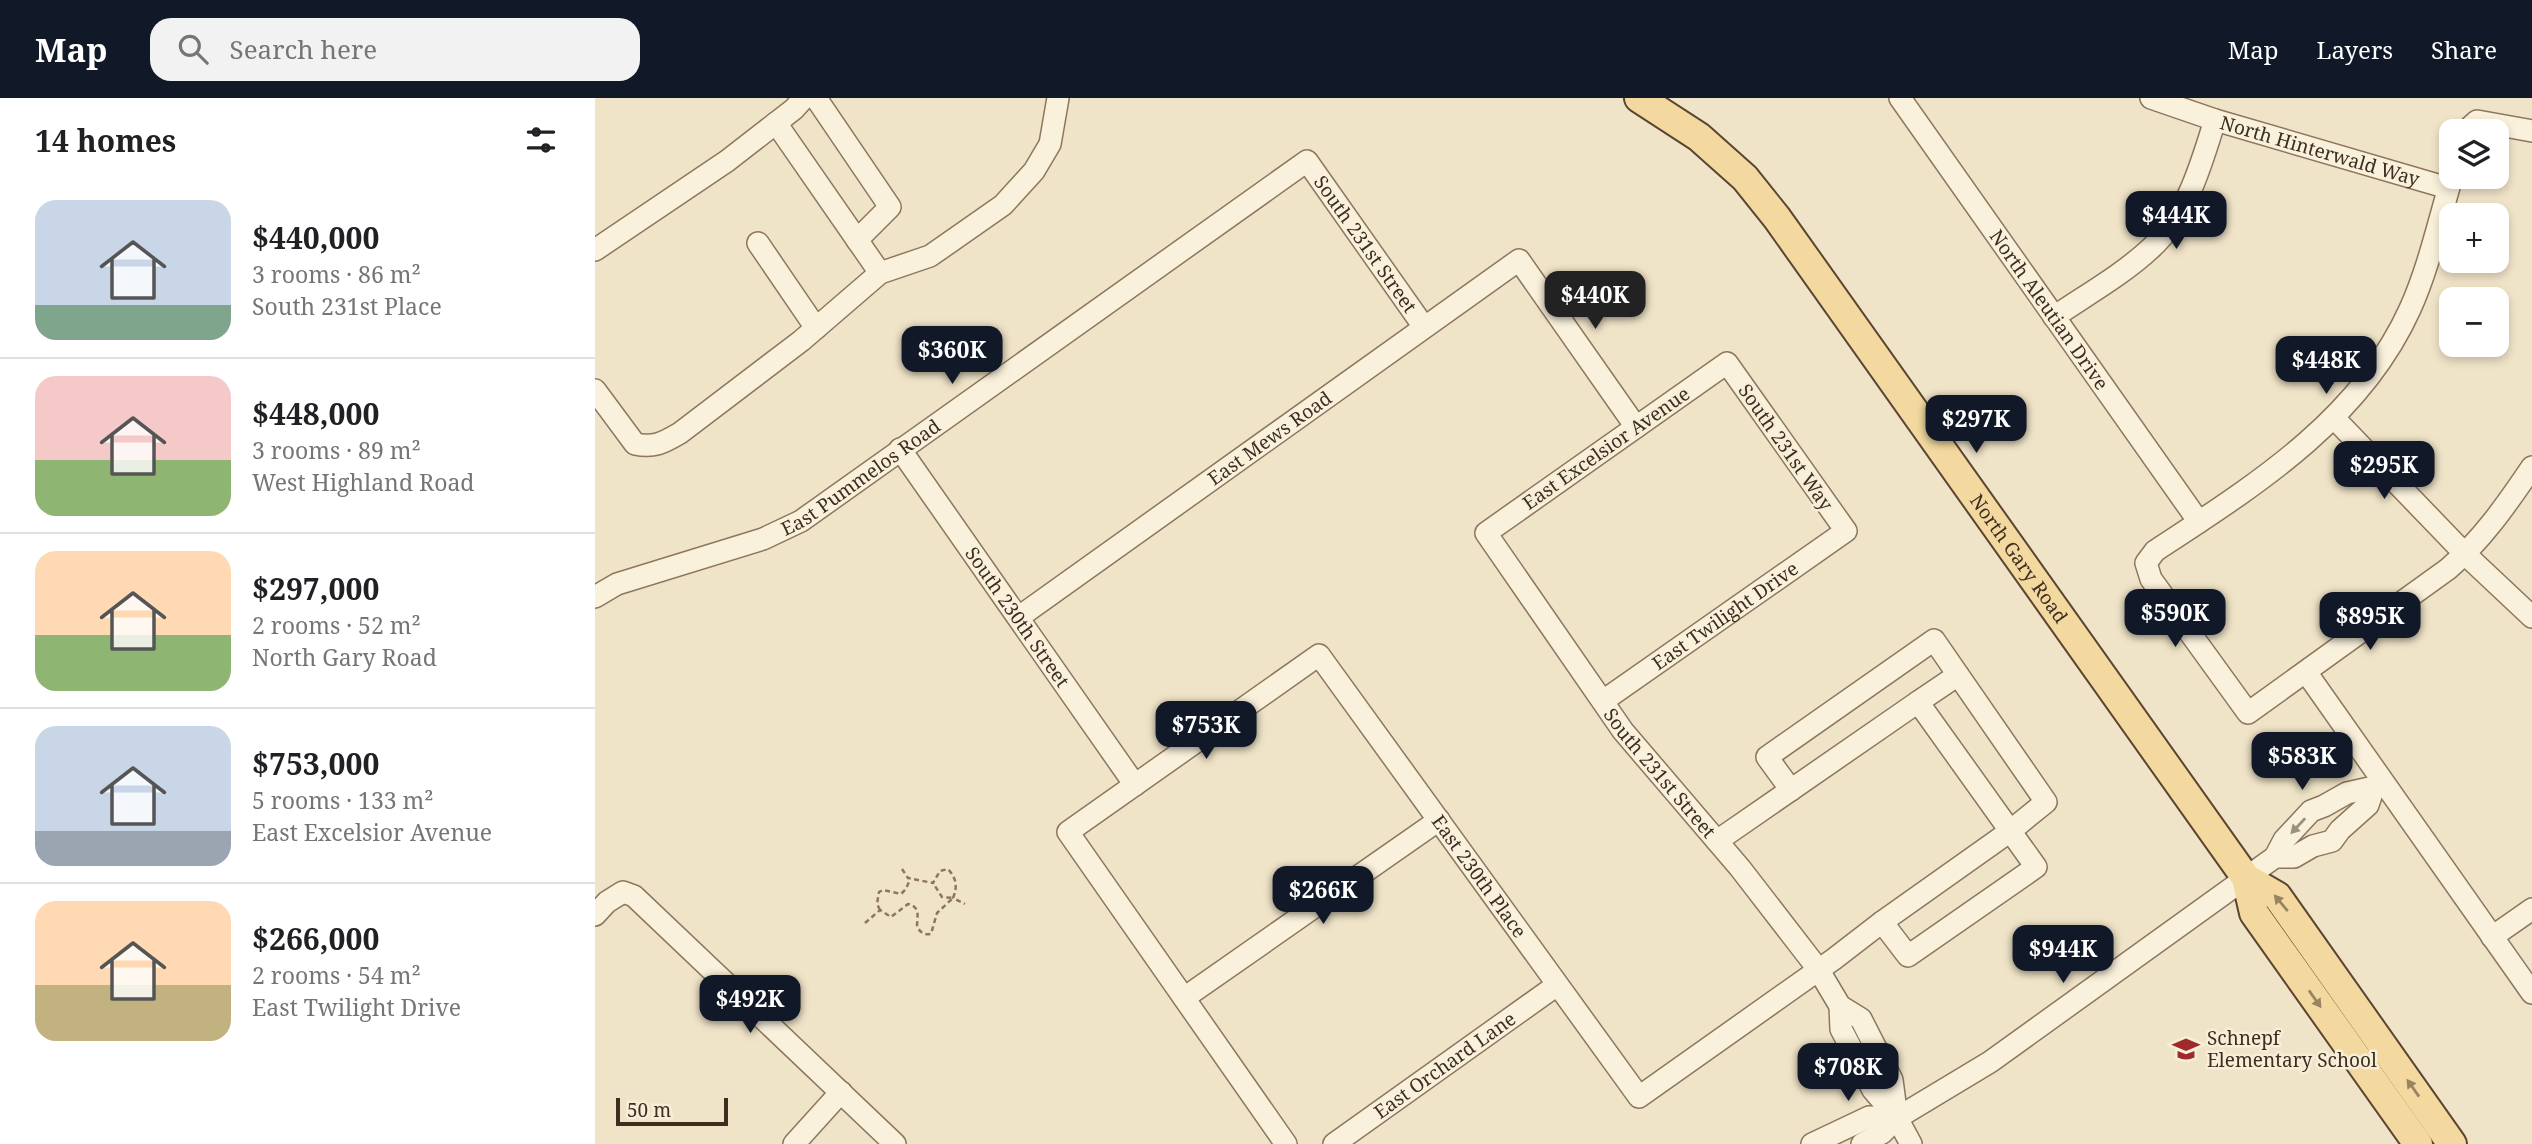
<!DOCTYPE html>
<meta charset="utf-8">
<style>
:root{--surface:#fff;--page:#f2f2f2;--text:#202124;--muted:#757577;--line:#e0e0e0;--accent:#111827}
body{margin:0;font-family:"Noto Serif",serif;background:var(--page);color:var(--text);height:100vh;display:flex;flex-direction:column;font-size:26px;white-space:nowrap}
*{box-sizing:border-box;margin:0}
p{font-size:23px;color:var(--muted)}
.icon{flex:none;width:38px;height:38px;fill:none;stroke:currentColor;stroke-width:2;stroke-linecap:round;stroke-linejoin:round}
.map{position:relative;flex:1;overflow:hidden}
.details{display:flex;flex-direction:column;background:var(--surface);width:595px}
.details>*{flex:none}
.fabs{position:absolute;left:1844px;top:21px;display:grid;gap:14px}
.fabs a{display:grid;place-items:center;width:70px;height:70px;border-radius:14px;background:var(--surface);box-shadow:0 4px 10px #0003;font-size:35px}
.scale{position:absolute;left:21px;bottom:18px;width:112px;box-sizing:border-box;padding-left:7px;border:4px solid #3d2e20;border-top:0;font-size:19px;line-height:24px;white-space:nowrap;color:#3d2e20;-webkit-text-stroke:5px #f7eed8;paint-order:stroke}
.price{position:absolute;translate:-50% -60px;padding:0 16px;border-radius:14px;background:var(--accent);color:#fff;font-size:23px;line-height:46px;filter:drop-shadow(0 2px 4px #0008)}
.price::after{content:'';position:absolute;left:50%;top:42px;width:21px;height:16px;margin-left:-10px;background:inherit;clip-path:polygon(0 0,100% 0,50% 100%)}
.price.active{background:#222;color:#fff}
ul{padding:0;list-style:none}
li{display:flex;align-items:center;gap:21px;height:175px;padding:0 35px}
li+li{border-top:2px solid var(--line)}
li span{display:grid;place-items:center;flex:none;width:196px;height:140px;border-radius:21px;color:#555}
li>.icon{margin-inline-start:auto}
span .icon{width:84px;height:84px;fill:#fffc;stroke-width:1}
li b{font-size:30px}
h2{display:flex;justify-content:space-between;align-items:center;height:84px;padding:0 35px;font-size:30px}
header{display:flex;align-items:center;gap:42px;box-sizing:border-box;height:98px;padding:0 35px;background:var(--accent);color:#fff}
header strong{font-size:33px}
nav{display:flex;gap:38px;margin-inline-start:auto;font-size:24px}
.search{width:490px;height:63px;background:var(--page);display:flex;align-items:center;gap:18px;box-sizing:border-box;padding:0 24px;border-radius:21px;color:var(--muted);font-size:26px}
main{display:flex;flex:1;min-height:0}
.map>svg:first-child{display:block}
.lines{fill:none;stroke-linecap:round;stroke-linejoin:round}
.minor-casing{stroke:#8d765c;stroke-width:24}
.major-casing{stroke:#5b4430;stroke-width:32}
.path{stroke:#8d765c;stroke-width:2.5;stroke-dasharray:5 3.5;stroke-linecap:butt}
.minor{stroke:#faf1dc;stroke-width:21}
.major{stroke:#f3d9a0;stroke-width:28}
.oneway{fill:#9c907e}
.oneway2{fill:#988460}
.labels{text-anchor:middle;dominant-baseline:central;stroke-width:5;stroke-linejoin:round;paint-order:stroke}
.street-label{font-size:19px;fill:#3d2e20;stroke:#f7eed8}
.poi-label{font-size:19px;fill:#3d2e20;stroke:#f7eed8;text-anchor:start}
</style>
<header>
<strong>Map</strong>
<div class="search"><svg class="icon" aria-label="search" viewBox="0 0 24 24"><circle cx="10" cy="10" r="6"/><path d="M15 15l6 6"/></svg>Search here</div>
<nav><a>Map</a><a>Layers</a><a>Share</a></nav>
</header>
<main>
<section class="details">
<h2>14 homes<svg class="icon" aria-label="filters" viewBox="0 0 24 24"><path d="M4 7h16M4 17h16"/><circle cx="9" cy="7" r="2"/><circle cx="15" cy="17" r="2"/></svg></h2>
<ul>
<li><span style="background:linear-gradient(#c9d6e8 75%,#7fa58c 0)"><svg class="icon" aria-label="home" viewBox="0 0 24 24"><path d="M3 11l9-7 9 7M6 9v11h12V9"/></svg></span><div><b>$440,000</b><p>3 rooms · 86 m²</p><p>South 231st Place</p></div></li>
<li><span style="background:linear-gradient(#f6c9c9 60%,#8fb573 0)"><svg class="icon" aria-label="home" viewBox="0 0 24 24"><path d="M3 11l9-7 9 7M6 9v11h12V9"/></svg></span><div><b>$448,000</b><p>3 rooms · 89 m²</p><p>West Highland Road</p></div></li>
<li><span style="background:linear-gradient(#ffd9b3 60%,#8fb573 0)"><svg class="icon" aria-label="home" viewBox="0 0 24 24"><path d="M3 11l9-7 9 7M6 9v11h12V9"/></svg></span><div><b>$297,000</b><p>2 rooms · 52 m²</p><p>North Gary Road</p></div></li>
<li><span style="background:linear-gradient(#c9d6e8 75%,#9aa5b1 0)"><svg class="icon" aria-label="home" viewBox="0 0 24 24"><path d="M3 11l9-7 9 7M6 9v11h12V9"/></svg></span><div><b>$753,000</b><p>5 rooms · 133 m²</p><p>East Excelsior Avenue</p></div></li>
<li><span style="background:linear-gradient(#ffd9b3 60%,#c2b280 0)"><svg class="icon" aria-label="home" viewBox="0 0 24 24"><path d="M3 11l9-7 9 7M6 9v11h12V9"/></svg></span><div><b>$266,000</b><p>2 rooms · 54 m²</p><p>East Twilight Drive</p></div></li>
</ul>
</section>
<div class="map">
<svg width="1937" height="1046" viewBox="0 0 1937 1046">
<rect width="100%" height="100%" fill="#f0e4c8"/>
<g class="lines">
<defs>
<g id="minor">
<path d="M221 0 295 109 262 142"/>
<path id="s1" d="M1305 0 1604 424"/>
<path id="s2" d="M1556 0 1620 22 1853 90"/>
<path d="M181 25 285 175"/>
<path d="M1871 33 1882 23 1937 33"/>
<path d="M1857 79C1844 122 1834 169 1815 211 1765 322 1659 388 1560 453L1551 465 1556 481 1653 615 1853 471C1887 442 1912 406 1937 369"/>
<path d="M163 145 221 230"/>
<path d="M0 152 132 63 199 11 209 0"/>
<path d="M1459 219C1491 197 1527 177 1555 151 1592 118 1606 67 1620 22"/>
<path d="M0 292 40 346C59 350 68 345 85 335L206 243 285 175 335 158 408 107 439 73 455 46 463 0"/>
<path d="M1739 320 1870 456 1937 519"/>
<path id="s3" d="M305 351 540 687"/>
<path id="s4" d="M0 499 22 486 168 441 206 423 712 63 829 229"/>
<path id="s5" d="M424 519 924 162 1041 329"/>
<path d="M1711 574 1937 895"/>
<path id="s6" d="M1008 603 1251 433 1132 265 891 435 1028 633 1145 770 1223 871 1245 908 1266 921 1297 982 1302 1020"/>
<path d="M1323 604 1363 577"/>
<path d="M1196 692 1172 659 1339 542 1451 704 1414 734 1287 824"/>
<path d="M1680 759H1699L1718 748 1737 743 1745 732 1773 707 1779 689"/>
<path d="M0 817 12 804 28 794 39 798 300 1046"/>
<path d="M1897 839 1937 811"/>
<path d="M589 900 844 722"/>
<path d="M1245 908 1246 931 1278 992 1302 1020 1316 1046"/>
<path d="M199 1046 246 994"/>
<path id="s7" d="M691 1046 473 734 724 557 1044 999 1239 861 1287 824 1313 858 1441 769 1323 604 1122 743"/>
<path id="s8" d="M739 1046 962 887"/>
<path d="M1217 1046 1274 1019 1302 1020"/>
<path d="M1267 1046 1287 1035 1302 1020 1395 964 1680 759 1689 742 1716 713 1729 708 1752 695 1779 689 1786 683"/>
</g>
<g id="major">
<path id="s9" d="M1044 0 1104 39 1150 80 1182 120 1651 780 1659 815 1823 1046"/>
<path d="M1651 780 1682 798 1857 1046"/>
</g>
</defs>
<use href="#minor" class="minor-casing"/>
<use href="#major" class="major-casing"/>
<path class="path" d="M307 771 313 780 338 785 345 773 353 771C361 780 363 788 358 800L370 806
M285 812 282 806 284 794 288 792 306 796 311 791 315 781
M270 825 285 812 296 819 313 806C326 809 322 819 322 829 326 835 329 837 336 836L342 815 358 800 347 799 338 785"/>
<use href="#minor" class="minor"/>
<use href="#major" class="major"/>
</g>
<defs><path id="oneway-solid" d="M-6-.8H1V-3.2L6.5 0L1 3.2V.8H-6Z" transform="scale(1.75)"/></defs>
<use class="oneway" href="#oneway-solid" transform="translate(1703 728) rotate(133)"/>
<g class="oneway2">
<use href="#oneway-solid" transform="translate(1686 805) rotate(-130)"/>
<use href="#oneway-solid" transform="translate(1720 901) rotate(55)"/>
<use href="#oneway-solid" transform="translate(1818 990) rotate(-125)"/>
</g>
<defs>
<symbol id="school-bare" viewBox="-9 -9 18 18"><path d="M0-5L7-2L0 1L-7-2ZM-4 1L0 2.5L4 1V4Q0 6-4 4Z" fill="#9e2a2b" stroke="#f7eed8" stroke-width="2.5" paint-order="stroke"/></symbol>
</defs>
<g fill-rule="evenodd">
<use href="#school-bare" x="1572" y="932" width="38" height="38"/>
</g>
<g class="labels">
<g class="street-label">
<text stroke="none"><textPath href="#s2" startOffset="177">North Hinterwald Way</textPath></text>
<text stroke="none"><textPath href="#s4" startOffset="943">South 231st Street</textPath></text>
<text stroke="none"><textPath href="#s1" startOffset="259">North Aleutian Drive</textPath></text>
<text stroke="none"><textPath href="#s5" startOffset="308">East Mews Road</textPath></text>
<text transform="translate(1191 349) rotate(55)">South 231st Way</text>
<text transform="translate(1011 350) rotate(-35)">East Excelsior Avenue</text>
<text stroke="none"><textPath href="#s4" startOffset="294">East Pummelos Road</textPath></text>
<text stroke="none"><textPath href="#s9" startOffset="602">North Gary Road</textPath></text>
<text stroke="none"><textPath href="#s6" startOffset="149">East Twilight Drive</textPath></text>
<text stroke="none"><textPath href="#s3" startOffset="205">South 230th Street</textPath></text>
<text stroke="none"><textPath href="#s6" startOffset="1094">South 231st Street</textPath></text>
<text stroke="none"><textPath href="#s7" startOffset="961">East 230th Place</textPath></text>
<text stroke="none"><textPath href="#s8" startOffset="136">East Orchard Lane</textPath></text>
</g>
<g class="poi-label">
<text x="1612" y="940">Schnepf<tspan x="1612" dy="22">Elementary School</tspan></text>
</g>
</g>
</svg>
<div class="fabs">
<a><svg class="icon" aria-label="layers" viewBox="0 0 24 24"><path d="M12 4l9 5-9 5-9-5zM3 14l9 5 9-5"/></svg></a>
<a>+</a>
<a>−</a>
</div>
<div class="scale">50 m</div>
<b class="price" style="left:1581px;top:153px">$444K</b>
<b class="price active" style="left:1000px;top:233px">$440K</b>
<b class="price" style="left:357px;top:288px">$360K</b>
<b class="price" style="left:1731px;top:298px">$448K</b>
<b class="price" style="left:1381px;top:357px">$297K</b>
<b class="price" style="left:1789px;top:403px">$295K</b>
<b class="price" style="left:1580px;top:551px">$590K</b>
<b class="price" style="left:1775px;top:554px">$895K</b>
<b class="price" style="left:611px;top:663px">$753K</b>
<b class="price" style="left:1707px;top:694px">$583K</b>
<b class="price" style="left:728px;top:828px">$266K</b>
<b class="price" style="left:1468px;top:887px">$944K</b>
<b class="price" style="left:155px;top:937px">$492K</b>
<b class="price" style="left:1253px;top:1005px">$708K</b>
</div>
</main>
